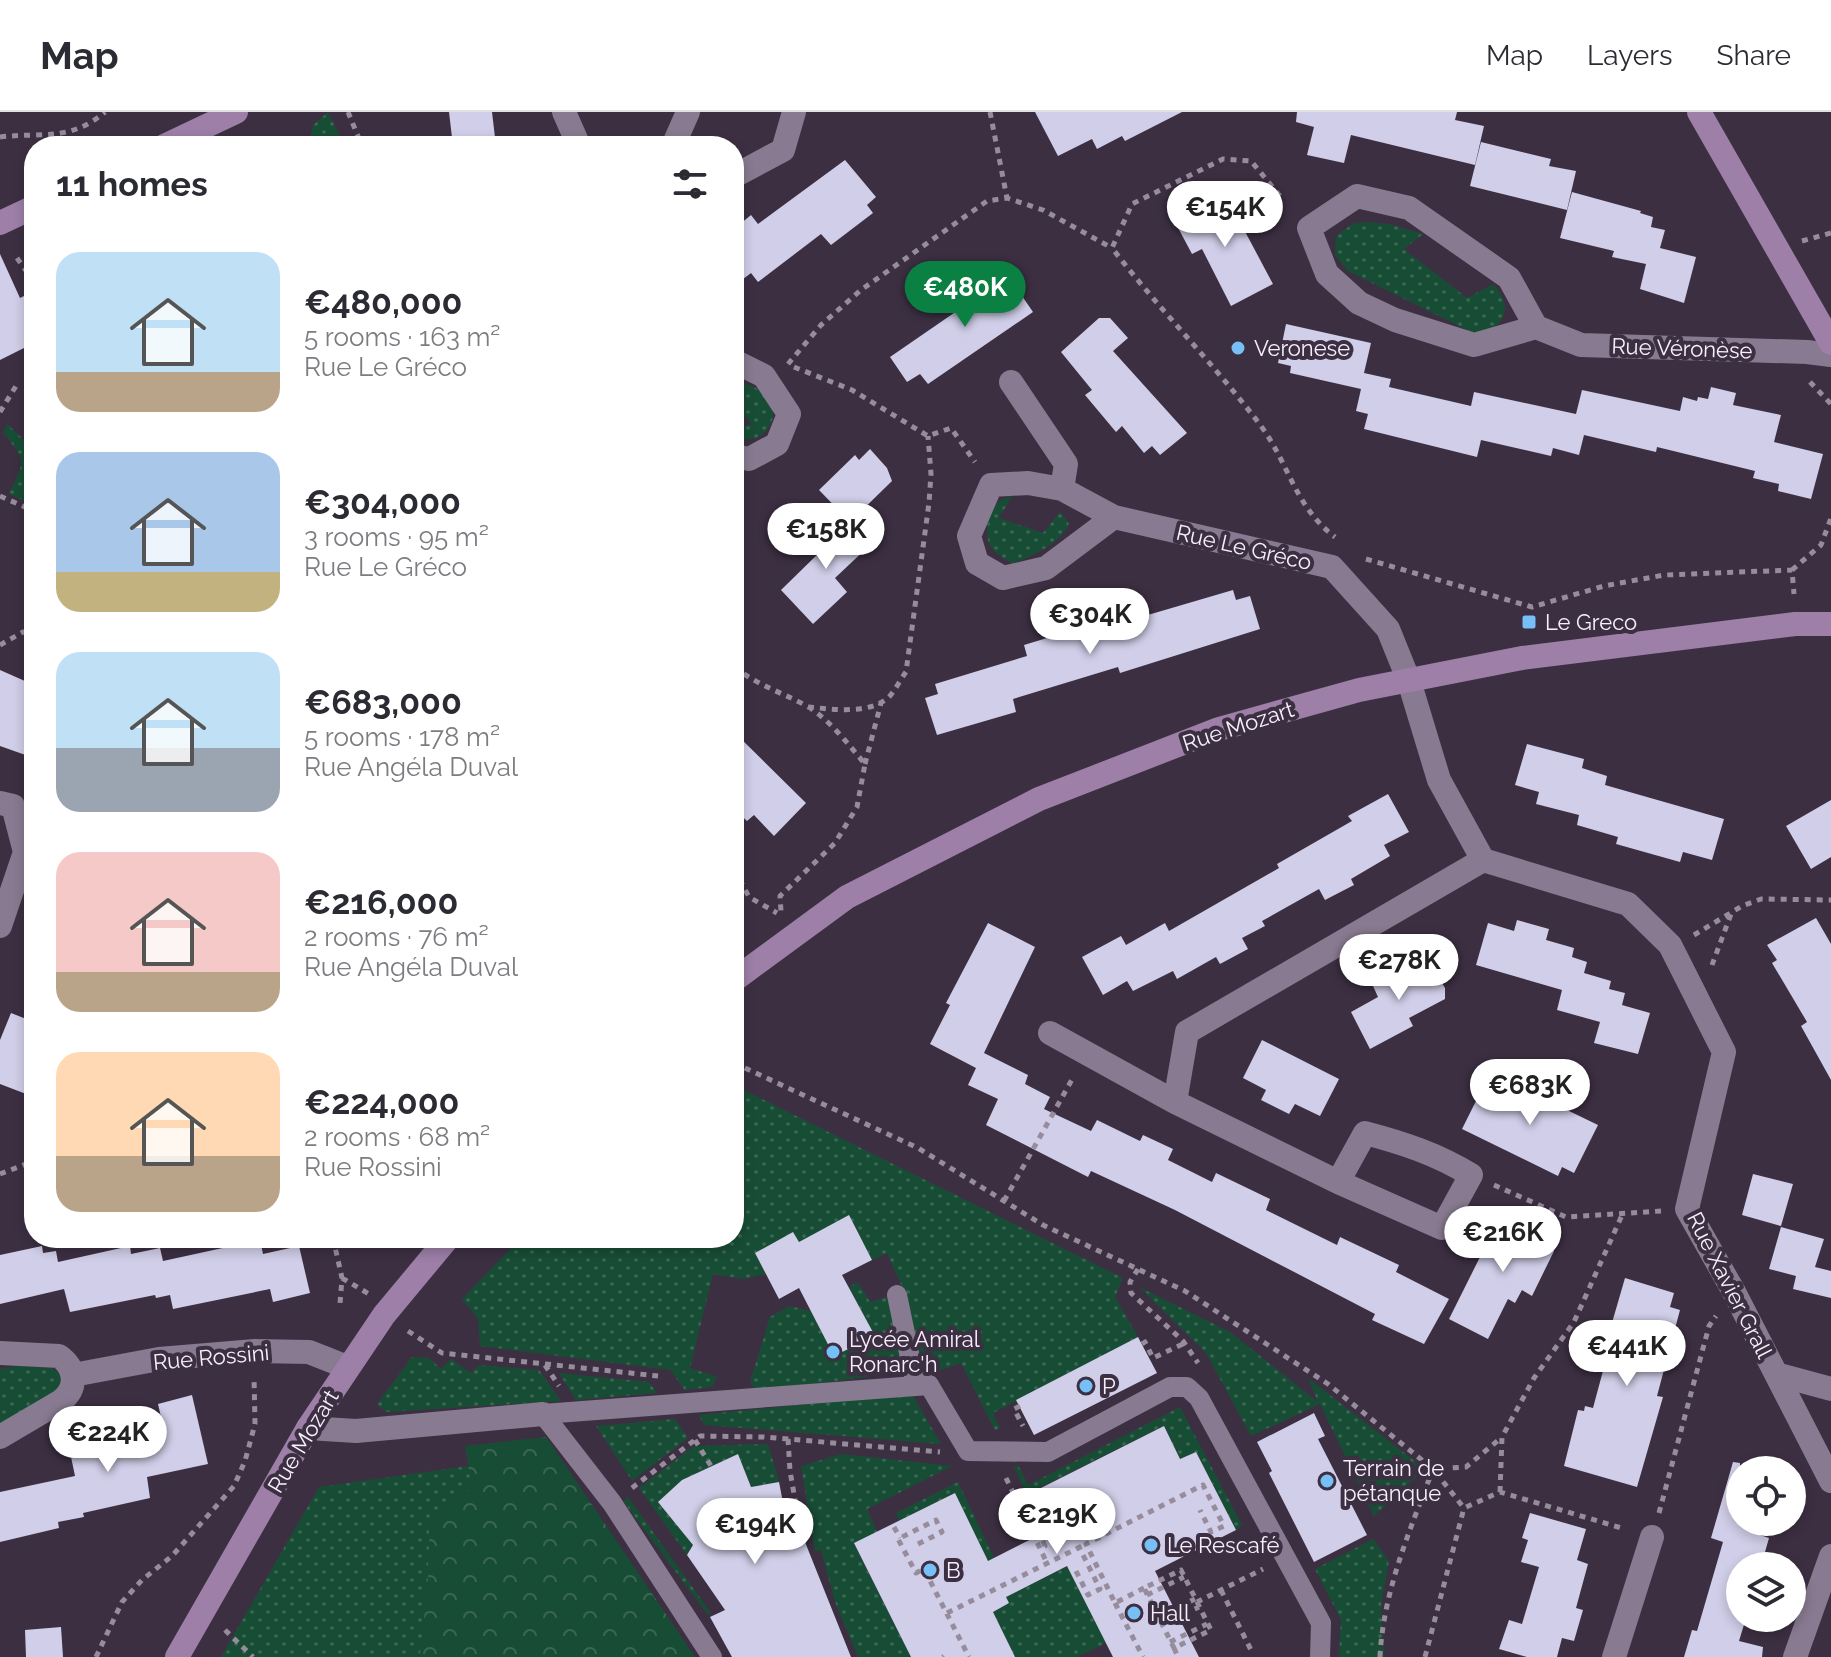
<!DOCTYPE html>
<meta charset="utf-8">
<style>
:root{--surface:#fff;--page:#f7f7f7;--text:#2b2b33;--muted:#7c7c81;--line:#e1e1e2;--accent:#0b8043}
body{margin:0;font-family:Raleway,sans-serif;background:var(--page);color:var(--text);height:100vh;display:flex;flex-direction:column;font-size:30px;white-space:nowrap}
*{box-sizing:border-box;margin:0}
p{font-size:26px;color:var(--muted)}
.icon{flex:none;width:44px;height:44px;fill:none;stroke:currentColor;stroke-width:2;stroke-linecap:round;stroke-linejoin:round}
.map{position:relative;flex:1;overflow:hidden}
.panel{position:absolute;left:24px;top:24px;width:720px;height:1112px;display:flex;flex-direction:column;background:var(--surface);border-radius:32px;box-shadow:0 4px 12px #0003}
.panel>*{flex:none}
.controls{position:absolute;left:1726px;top:1344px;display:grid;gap:16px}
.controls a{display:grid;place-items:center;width:80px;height:80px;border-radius:50%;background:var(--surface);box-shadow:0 4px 12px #0003;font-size:40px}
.price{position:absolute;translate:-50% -68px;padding:0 18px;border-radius:28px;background:#fff;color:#222;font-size:26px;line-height:52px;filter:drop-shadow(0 2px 4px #0008)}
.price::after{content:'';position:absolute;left:50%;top:48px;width:24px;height:18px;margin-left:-12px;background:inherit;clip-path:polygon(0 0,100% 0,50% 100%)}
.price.on{background:var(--accent);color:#fff}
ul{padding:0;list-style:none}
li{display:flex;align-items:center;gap:24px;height:200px;padding:0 32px}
li span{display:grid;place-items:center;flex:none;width:224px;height:160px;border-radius:24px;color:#555}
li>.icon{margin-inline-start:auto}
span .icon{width:96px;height:96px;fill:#fffc;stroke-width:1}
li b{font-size:34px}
h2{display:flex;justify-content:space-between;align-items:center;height:96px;padding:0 32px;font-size:34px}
header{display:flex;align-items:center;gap:48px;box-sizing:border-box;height:112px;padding:0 40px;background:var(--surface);border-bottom:2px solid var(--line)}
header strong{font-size:38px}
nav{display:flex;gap:44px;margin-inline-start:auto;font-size:28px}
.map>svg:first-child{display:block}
.grass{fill:url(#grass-dots)}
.forest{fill:url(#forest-crowns)}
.building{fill:#d0cee8}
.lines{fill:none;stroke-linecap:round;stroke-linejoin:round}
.path{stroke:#978c9c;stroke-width:5;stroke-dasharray:6 6;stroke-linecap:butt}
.lane{stroke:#887a90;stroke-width:20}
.street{stroke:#887a90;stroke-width:24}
.secondary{stroke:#9d7fa8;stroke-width:24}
.poi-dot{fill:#77c0f7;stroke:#3c2f42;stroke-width:3}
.labels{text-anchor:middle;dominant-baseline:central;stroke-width:8;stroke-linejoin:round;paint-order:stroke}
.poi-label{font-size:22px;fill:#f7effb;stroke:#3c2f42;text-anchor:start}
.street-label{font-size:22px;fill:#f7effb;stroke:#3c2f42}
</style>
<header>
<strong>Map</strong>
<nav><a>Map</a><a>Layers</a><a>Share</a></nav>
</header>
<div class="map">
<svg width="1831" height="1545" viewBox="0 0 1831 1545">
<defs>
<pattern id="grass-dots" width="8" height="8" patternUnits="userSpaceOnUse" patternTransform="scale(2)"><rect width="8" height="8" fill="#184d35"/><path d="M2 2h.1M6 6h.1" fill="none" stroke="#3a6753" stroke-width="1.8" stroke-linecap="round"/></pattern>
<pattern id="forest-crowns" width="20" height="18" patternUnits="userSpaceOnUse" patternTransform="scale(2)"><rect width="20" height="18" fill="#184d35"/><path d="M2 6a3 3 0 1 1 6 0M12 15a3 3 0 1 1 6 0" fill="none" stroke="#3a6753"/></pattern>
</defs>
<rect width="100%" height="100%" fill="#3c2f42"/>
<path class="grass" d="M328 0 345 34H308L313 13Z
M1370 110 1389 112 1423 122 1404 137 1467 186 1493 172C1514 193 1506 217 1477 223L1348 159 1335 143 1336 124 1354 111Z
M734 268C742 271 751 273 758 277 789 295 768 338 734 325V317L751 312 734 291Z
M7 312 34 337V393L9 382C25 348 27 351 3 320Z
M1012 384 999 406 1043 421 1060 400 1069 411C1063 429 1031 446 1013 451 1005 448 992 440 989 431 983 412 991 387 1012 384Z
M734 973 1123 1166 1115 1185 1138 1225 993 1301 1000 1316 995 1318 961 1251 925 1264 905 1181 887 1141 872 1148 849 1104 799 1130 793 1121 756 1140 766 1162 743 1167 713 1162 690 1256 717 1265 712 1275 685 1278 670 1258 480 1234 478 1207 462 1187 521 1126H734Z
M858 1170 870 1190 892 1184 906 1259 758 1280 750 1270 770 1205 789 1194 811 1199 834 1244 874 1224 849 1175Z
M1139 1175 1230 1220 1318 1290 1308 1266 1425 1357 1374 1404 1320 1292 1251 1324 1206 1241Z
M412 1245 429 1246 441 1257 451 1247 471 1261 479 1253 539 1258 561 1289 386 1300 377 1292Z
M16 1254 52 1256 60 1262 61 1270 57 1281 0 1316V1257Z
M559 1261 649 1270 657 1281 576 1288Z
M912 1282 941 1332 705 1313 698 1303Z
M1180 1295 1242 1413 1236 1418 1196 1340 1180 1347 1164 1314 1031 1380 1049 1418 1045 1420 1014 1355 1018 1353 1028 1373Z
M675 1307 688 1326 632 1369 596 1314Z
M768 1332 779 1370 751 1375 738 1342 682 1368 658 1390 693 1433 687 1443 639 1376 694 1334Z
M842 1342 952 1354 867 1397 877 1420 854 1432 911 1545H858L835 1490 821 1438 815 1439 801 1354Z
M469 1354 472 1376 430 1403 428 1468 420 1545H221L319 1375Z
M958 1370 994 1446 988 1449 955 1382 899 1409 896 1401Z
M628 1385 711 1501 708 1503 623 1389Z
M1373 1427 1389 1449 1381 1494 1384 1545H1339L1341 1508 1315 1457Z
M1068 1454 1106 1531 1077 1545H1015L993 1500 1009 1491 1006 1485Z"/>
<path class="forest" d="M546 1325 695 1545H420L428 1468 430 1403 472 1376 465 1334Z"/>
<path class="building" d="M449 0H492L496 34H453Z
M1035 0H1182L1125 29 1122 24 1097 37 1092 27 1058 44Z
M1297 0H1457L1455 8 1484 14 1475 53 1351 23 1344 51 1307 43 1314 15 1296 10Z
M1481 30 1551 47 1549 54 1576 59 1567 98 1470 74Z
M845 48 876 85 867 93 873 101 831 133 821 122 758 170 751 161 734 174V117L751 103 758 112Z
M1572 80 1641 99 1640 101 1653 105 1651 115 1665 118 1660 136 1696 145 1684 191 1640 177 1646 152 1612 145 1614 139 1560 126Z
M1225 82 1273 172 1231 194 1202 137 1192 142 1175 110Z
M0 142 20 186 34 179V231L0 248Z
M1000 152 1033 200 928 272 920 262 907 270 890 245 983 181 974 170Z
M1099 206H1110L1128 226 1113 239 1187 321 1160 343 1152 334 1144 341 1122 314 1116 320 1085 283 1092 278 1061 240Z
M1286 212 1371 231 1364 261 1391 267 1389 275 1471 294 1474 280 1576 302 1582 278 1680 299 1683 285 1697 289 1698 285 1708 287 1711 275 1736 281 1733 293 1781 303 1774 330 1823 342 1811 387 1778 379 1779 372 1753 366 1755 359 1657 335 1656 340 1584 323 1579 343 1553 336 1551 344 1481 328 1477 345 1364 317 1368 302 1356 299 1361 277 1290 261 1291 254 1278 251Z
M870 337 887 356 892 369 850 410 819 378 855 343 859 348Z
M843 403 871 432 835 466 847 480 813 512 781 478 824 436 817 428Z
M1233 478 1236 488 1250 484 1260 517 1120 561 1118 555 1013 587 1016 600 937 623 925 586 938 582 935 572 1027 544 1024 533 1073 518 1071 512 1137 492 1141 505Z
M0 558 34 573V646L0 634Z
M734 620 806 691 774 724 754 703 747 709 734 697Z
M1527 632 1584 647 1582 656 1607 664 1605 673 1724 707 1712 748 1683 740 1680 750 1616 732 1618 725 1577 713 1579 703 1536 692 1539 680 1515 673Z
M1388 682 1409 720 1384 733 1390 744 1351 767 1354 773 1325 788 1319 777 1262 809 1265 814 1242 826 1248 837 1220 852 1216 845 1177 867 1173 859 1133 879 1127 869 1103 883 1082 845 1121 824 1126 833 1165 811 1169 819 1279 756 1277 752 1352 709 1348 704Z
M1831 688V745L1811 757 1786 714Z
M1816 806 1831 832V968L1801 914 1807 910 1772 851 1777 848 1767 833Z
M1517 808 1549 817 1546 828 1574 836 1572 845 1587 850 1584 861 1611 869 1609 877 1625 881 1622 893 1650 901 1638 942 1594 931 1600 910 1557 898 1562 878 1476 853 1488 811 1514 819Z
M988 811 1035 835 984 941 1028 963 1025 972 1050 985 1044 997 1091 1019 1097 1008 1140 1029 1143 1023 1173 1037 1168 1048 1212 1070 1216 1061 1270 1087 1266 1098 1337 1133 1340 1125 1399 1153 1396 1160 1449 1187 1424 1232 1372 1208 1375 1202 1175 1098 1091 1059 1088 1065 986 1013 998 987 968 973 976 956 930 932 950 893 946 891Z
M1427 845 1445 876V887L1409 906 1413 914 1370 937 1351 900 1378 885 1373 874Z
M11 901 34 910V985L0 972V928Z
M1262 928 1339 967 1320 1004 1295 992 1289 1002 1261 988 1266 978 1243 966Z
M1501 966 1598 1013 1574 1061 1562 1055 1558 1064 1462 1017 1487 967 1498 972Z
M1753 1062 1793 1072 1781 1114 1742 1103Z
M1510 1102 1550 1122 1544 1134 1554 1139 1532 1184 1522 1178 1515 1191 1508 1187 1488 1227 1449 1207 1497 1111 1504 1114Z
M849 1103 872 1148 842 1163 875 1224 834 1244 799 1176 779 1187 755 1141 793 1120 799 1130Z
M1781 1115 1824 1127 1815 1155 1831 1159V1186L1793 1177 1796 1164 1769 1157Z
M260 1128 263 1142 299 1134 310 1181 273 1190 270 1177 173 1197 170 1183 156 1186 155 1183 70 1200 64 1177 0 1192V1143L42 1134 43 1141 56 1139 58 1150 130 1134 131 1142 160 1136 163 1149Z
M1625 1166 1674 1181 1670 1195 1680 1198 1657 1284 1663 1285 1637 1375 1564 1354 1578 1298 1584 1299 1585 1294 1593 1296 1611 1229 1607 1228Z
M1138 1225 1157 1261 1034 1323 1016 1288Z
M192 1283 208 1352 147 1365 150 1386 83 1401 84 1405 58 1410 59 1416 0 1430V1380L75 1364 70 1340 121 1329 120 1323 163 1314 158 1292Z
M1314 1301 1325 1324 1318 1327 1367 1423 1314 1450 1269 1361 1272 1359 1257 1330Z
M1164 1314 1180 1347 1196 1340 1236 1418 1155 1459 1199 1545H1113L1067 1454 1006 1485 1009 1491 993 1500 1015 1545H911L854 1431 955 1381 988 1449 1049 1418 1031 1381Z
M738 1342 751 1375 779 1370 785 1401 793 1400 851 1545H732L710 1505 725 1498 687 1443 693 1433 658 1390 682 1368Z
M1733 1350 1740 1351V1410H1760L1757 1422 1769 1426 1761 1454H1740V1506H1746L1739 1529 1763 1535 1762 1545H1684L1692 1518 1697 1519 1723 1430 1711 1426Z
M1530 1401 1586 1417 1577 1448 1588 1452 1576 1496 1583 1498 1574 1529 1562 1526 1557 1545H1527L1499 1537 1509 1508 1522 1512 1539 1455 1521 1450 1528 1428 1522 1426Z
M61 1515 63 1545H26L25 1518Z"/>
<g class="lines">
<path class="path" d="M348 0 362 34
M990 0 1007 86
M0 25C41 20 70 30 105 0
M1280 84 1251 49 1223 47 1132 92 1112 136C1159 197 1214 252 1261 314 1289 352 1295 395 1335 425
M1802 129 1831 121
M17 146 34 170
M788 252 821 213 861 178 987 89 1007 86 1043 98 1112 136
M794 255 852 278 928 324 951 316 975 350
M1810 270 1831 292
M0 300 16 274
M0 384 34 399
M1366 447 1532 495 1604 474 1664 463 1792 458 1794 482
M1792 458 1821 433 1831 406
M0 533 23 520 34 521
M734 555C759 574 781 580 807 594 830 608 848 632 865 652L857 695 835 731 780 784 781 799
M808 595C832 597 867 603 888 586 895 579 900 568 906 560L929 391 931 362 928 324
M865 652 881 591
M734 757 749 785 777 801
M1694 823 1742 794 1761 787 1831 788
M1712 853 1731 802
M734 951 918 1036 1043 1113 1185 1179 1328 1272 1433 1357 1464 1396 1500 1380 1625 1417
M0 1062 34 1049
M1494 1073 1566 1105 1661 1099
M1004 1089 1074 964
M333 1126 342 1166 340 1192
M1138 1157 1130 1170 1131 1181 1183 1229 1198 1251
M342 1166 369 1182
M408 1219 442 1241 658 1264
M1142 1232 1145 1230 1153 1246 1185 1231
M545 1253 559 1274
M1020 1294 1014 1297 1023 1314
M788 1327 790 1359 797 1399
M695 1328 711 1354
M1006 1366 1047 1451
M632 1376 700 1324 764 1325 940 1340
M1500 1380 1502 1325 1534 1266 1574 1210 1623 1101
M1659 1401 1709 1214 1716 1204
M1024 1404 1030 1402 1045 1434 1039 1436
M894 1415 900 1426
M918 1432 942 1420 936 1408 898 1427 916 1461 924 1457 969 1545
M1076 1459 1088 1483 1100 1477 1079 1435
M1144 1476 1115 1491 1086 1432 1203 1373 1224 1414 1211 1420 1200 1398
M1221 1478 1251 1538 1255 1536
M1147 1483 1184 1465
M1197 1490 1211 1518 1174 1536 1144 1476 1181 1458 1197 1490 1263 1457
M1115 1491 1143 1545
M947 1501 1086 1432
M1158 1505 1195 1487
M1162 1512 1199 1495
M225 1518 253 1545
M1170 1530 1207 1512
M1174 1536 1178 1545
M96 1545 122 1490 142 1468 172 1444 234 1374 245 1349 255 1312 254 1265
M943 1545 944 1544
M1380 1545C1383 1480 1410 1418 1433 1357L1466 1355 1501 1326
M1425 1545 1464 1396"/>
<path class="lane" d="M897 1183 916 1274
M543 1302 929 1273 968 1339 1048 1340 1170 1275H1187L1199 1286 1321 1511 1320 1545
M543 1302 612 1391 712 1545"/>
<path class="street" d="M564 0 579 34
M673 34 688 0
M734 62 740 61 783 38 794 0
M1536 215 1509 166 1409 96 1357 84 1309 116 1327 162 1359 191 1395 208 1474 233 1536 215 1581 233 1807 240 1831 243
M734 249 764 264 789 302 777 332 749 347 734 344
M1011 270 1066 352 1062 377
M1114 405 1046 456 1003 466 977 451 969 424 991 373 1028 371 1062 377 1114 405 1332 455 1388 517 1409 569 1439 668 1483 748 1628 792 1670 833 1724 940 1687 1097 1734 1180 1831 1369
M0 691 13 694 25 740 0 814
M1050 921 1175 990
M1338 1070 1442 1116 1471 1063C1437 1042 1403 1031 1365 1021L1338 1070 1175 990 1187 920 1483 748
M0 1241 59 1244C76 1256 78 1276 61 1289L0 1325
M1776 1262 1831 1277
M73 1263 159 1247 255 1239 309 1240 347 1255
M308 1316 356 1319 543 1302
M1614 1545 1652 1425
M1795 1545 1831 1444"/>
<path class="secondary" d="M1699 0 1831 231
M164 34 236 0
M0 111 34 95
M734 868 847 785 1039 687 1219 617 1359 578 1522 546 1795 512H1831
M177 1545 308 1316 384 1203 448 1126"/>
</g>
<g class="poi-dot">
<circle cx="1238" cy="236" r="8"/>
<rect x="1521" y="502" width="16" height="16" rx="4"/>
<circle cx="833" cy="1240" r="8"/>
<circle cx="1086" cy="1274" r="8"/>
<circle cx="1327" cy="1369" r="8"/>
<circle cx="1151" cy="1433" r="8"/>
<circle cx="930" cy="1458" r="8"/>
<circle cx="1134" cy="1501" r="8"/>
</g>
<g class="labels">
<g class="poi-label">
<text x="1254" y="236">Veronese</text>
<text x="1545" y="510">Le Greco</text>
<text x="849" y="1227">Lycée Amiral<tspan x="849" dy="25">Ronarc'h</tspan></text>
<text x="1102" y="1274">P</text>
<text x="1343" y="1356">Terrain de<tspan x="1343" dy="25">pétanque</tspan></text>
<text x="1167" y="1433">Le Rescafé</text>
<text x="946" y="1458">B</text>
<text x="1150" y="1501">Hall</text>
</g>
<g class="street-label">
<text transform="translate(1682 236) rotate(2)">Rue Véronèse</text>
<text transform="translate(1244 435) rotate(13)">Rue Le Gréco</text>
<text transform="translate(1238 614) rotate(-18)">Rue Mozart</text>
<text transform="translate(1730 1173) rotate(63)">Rue Xavier Grall</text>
<text transform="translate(211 1245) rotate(-5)">Rue Rossini</text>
<text transform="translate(303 1329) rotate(-59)">Rue Mozart</text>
</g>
</g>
</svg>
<div class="controls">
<a><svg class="icon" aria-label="locate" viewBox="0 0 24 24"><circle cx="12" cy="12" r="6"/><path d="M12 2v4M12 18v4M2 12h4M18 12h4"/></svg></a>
<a><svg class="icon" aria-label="layers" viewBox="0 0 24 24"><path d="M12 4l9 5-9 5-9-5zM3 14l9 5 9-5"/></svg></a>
</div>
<b class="price" style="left:1225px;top:137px">€154K</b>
<b class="price on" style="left:965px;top:217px">€480K</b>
<b class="price" style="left:826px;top:459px">€158K</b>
<b class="price" style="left:1090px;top:544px">€304K</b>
<b class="price" style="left:1399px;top:890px">€278K</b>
<b class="price" style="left:1530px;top:1015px">€683K</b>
<b class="price" style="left:1503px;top:1162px">€216K</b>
<b class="price" style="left:1627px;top:1276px">€441K</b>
<b class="price" style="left:108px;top:1362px">€224K</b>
<b class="price" style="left:1057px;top:1444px">€219K</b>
<b class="price" style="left:755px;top:1454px">€194K</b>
<section class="panel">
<h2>11 homes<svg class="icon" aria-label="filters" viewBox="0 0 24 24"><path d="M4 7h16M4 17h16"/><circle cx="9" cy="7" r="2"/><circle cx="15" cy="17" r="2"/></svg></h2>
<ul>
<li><span style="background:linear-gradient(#bfe0f5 75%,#b9a48a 0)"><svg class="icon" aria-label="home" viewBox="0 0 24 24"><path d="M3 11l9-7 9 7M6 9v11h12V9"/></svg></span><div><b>€480,000</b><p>5 rooms · 163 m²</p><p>Rue Le Gréco</p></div></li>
<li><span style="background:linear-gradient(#a9c7e8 75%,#c2b280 0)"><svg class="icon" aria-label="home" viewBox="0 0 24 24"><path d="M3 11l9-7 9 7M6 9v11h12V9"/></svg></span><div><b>€304,000</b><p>3 rooms · 95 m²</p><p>Rue Le Gréco</p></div></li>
<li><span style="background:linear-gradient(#bfe0f5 60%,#9aa5b1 0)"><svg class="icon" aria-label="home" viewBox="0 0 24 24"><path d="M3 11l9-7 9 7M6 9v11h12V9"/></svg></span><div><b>€683,000</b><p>5 rooms · 178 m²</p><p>Rue Angéla Duval</p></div></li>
<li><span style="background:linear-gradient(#f6c9c9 75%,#b9a48a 0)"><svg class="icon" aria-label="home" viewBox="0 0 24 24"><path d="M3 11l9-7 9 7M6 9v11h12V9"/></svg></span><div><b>€216,000</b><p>2 rooms · 76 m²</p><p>Rue Angéla Duval</p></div></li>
<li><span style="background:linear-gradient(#ffd9b3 65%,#b9a48a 0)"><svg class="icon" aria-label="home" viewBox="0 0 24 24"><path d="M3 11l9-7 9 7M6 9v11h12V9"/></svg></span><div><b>€224,000</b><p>2 rooms · 68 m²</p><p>Rue Rossini</p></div></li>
</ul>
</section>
</div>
